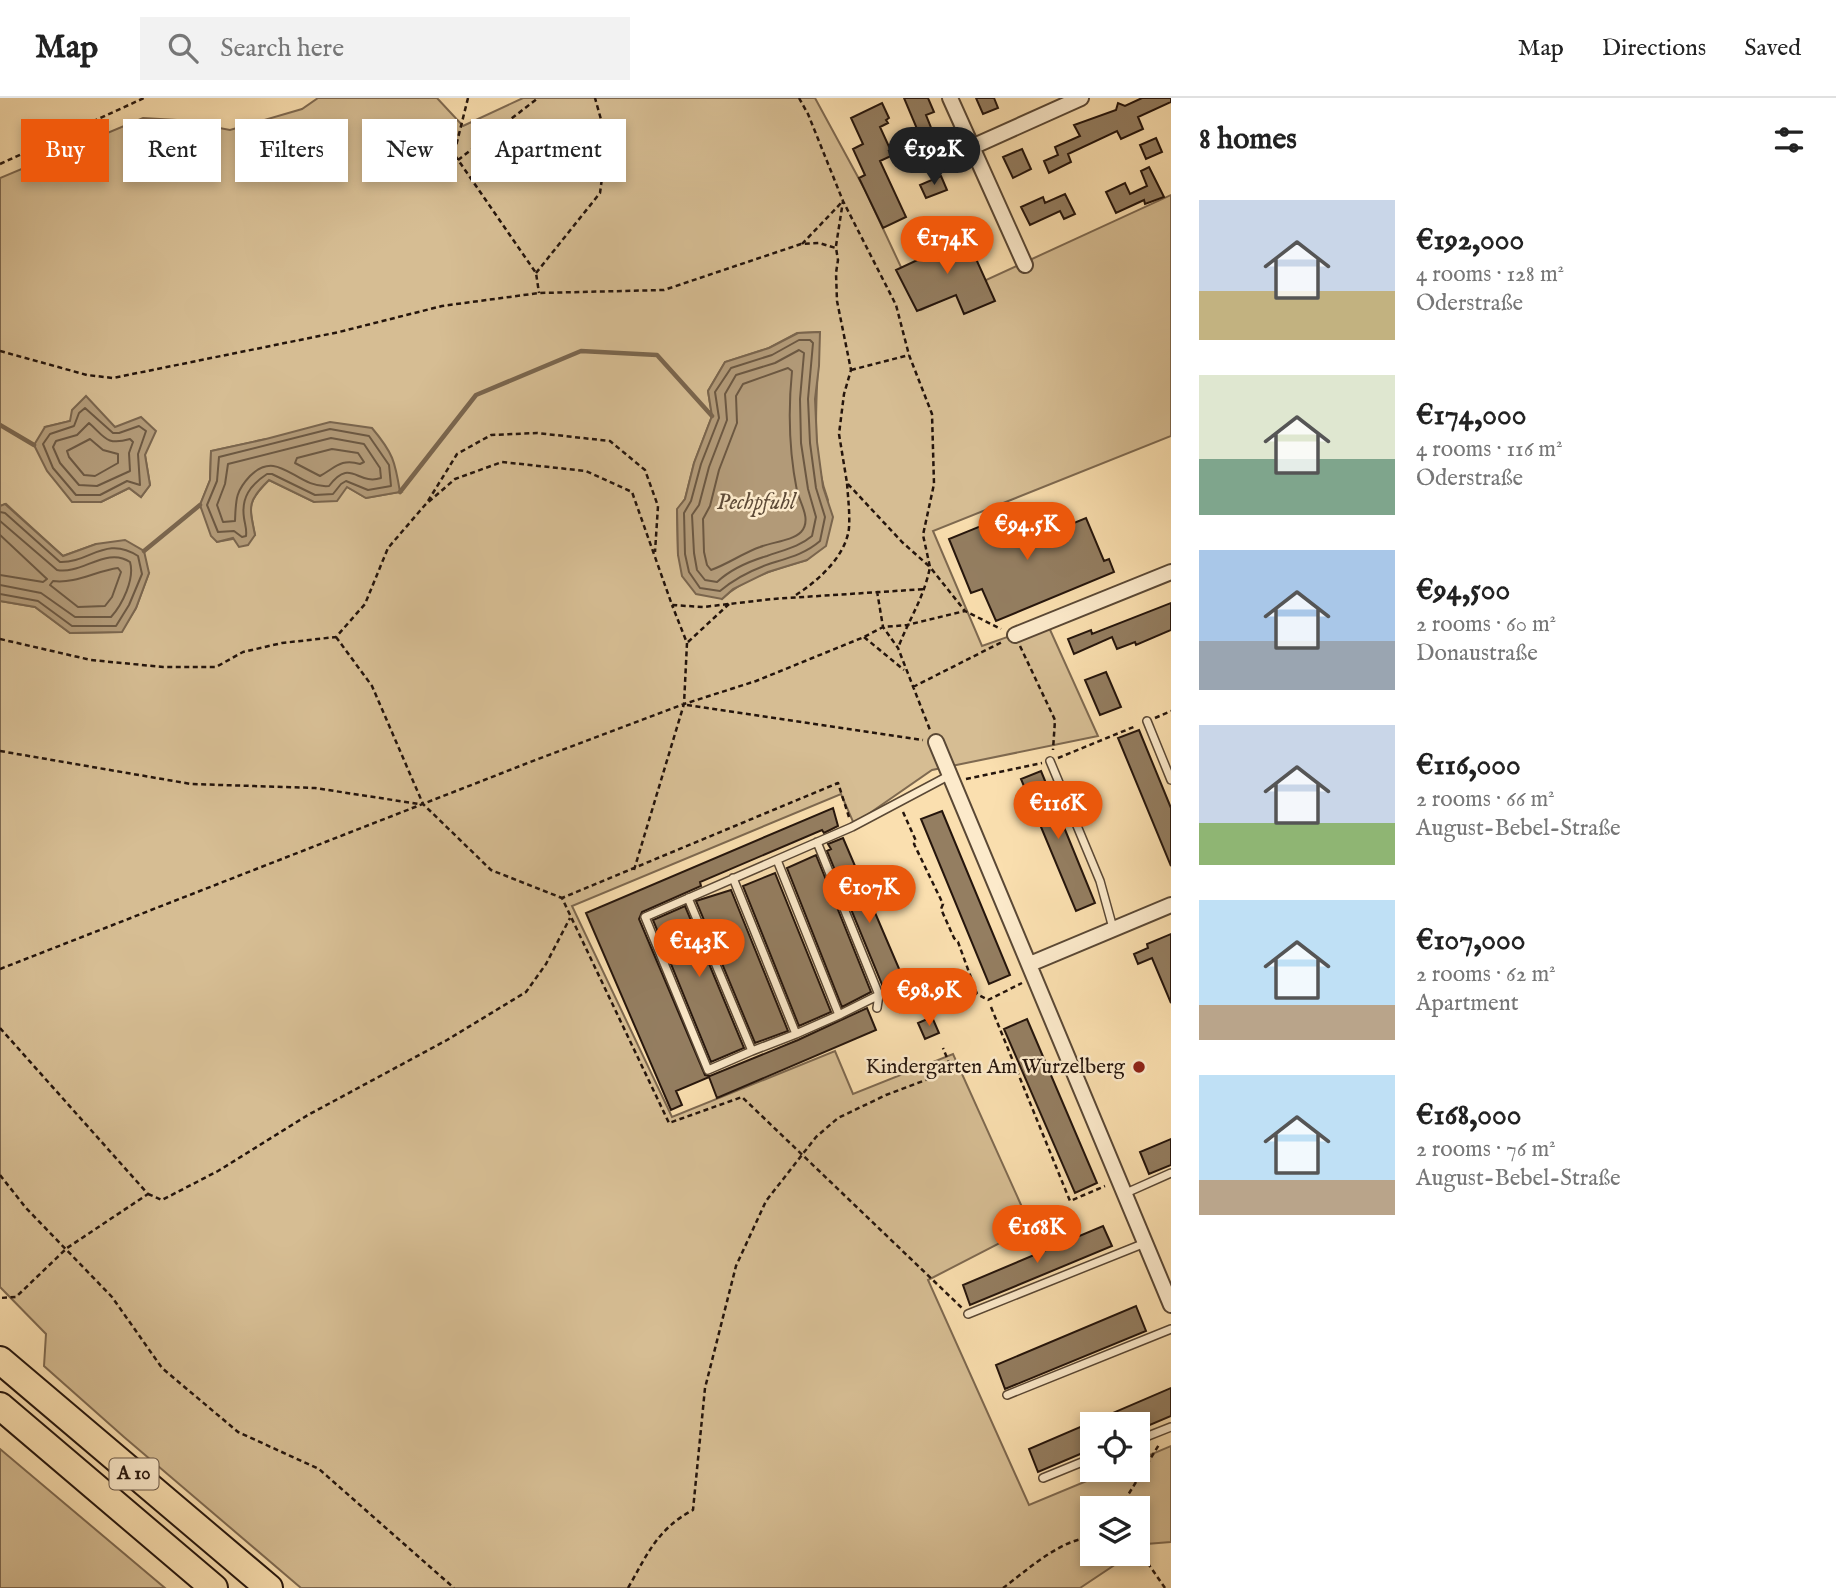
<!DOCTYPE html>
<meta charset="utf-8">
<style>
:root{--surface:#fff;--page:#f2f2f2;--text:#222;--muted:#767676;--line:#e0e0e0;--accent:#ea580c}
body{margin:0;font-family:"IM FELL English",serif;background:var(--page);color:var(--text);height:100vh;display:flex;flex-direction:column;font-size:26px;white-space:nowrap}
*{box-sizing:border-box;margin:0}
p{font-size:23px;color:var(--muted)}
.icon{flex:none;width:38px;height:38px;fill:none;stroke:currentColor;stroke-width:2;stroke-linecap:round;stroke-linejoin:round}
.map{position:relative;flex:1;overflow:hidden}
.drawer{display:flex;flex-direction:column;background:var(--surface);width:665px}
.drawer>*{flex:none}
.top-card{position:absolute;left:21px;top:21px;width:665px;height:63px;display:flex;gap:14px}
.buttons{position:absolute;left:1080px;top:1314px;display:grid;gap:14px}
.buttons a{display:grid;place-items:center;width:70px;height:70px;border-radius:0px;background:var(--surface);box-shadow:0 4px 10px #0003;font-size:35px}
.price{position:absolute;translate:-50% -60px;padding:0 16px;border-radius:24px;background:var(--accent);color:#fff;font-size:23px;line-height:46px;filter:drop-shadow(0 2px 4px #0008)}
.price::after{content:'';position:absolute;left:50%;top:42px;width:21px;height:16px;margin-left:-10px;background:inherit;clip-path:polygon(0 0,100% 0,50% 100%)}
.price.on{background:#222;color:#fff}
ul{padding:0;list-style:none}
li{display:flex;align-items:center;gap:21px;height:175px;padding:0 28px}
li span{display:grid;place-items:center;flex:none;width:196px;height:140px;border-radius:0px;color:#555}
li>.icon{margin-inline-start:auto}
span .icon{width:84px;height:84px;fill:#fffc;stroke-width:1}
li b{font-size:30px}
h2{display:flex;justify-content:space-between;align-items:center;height:84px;padding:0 28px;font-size:30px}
.tag{padding:0 24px;border-radius:0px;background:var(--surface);box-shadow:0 4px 10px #0003;font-size:24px;line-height:63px}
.tag.on{background:var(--accent);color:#fff}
header{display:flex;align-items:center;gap:42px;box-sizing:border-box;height:98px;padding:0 35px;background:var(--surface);border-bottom:2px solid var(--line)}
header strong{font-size:33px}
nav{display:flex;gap:38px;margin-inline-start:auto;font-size:24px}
.search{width:490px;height:63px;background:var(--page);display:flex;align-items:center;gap:18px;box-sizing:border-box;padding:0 24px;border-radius:0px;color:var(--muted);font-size:26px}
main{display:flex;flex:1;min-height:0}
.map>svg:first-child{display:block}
.green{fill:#d6bd93;stroke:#7e6950;stroke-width:2;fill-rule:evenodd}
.water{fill:#b29a78;stroke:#7a654d;stroke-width:2}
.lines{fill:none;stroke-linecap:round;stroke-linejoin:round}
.shore{stroke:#6c5842;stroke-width:2}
.stream{stroke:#7a654d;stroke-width:4.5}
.building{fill:#947e61;stroke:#25150c;stroke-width:2}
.service-casing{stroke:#5a4835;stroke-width:10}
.minor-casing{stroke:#5a4835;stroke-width:18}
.motorway-casing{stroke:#25150c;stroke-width:30}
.path{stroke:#25150c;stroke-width:2.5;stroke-dasharray:5 3.5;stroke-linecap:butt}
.service{stroke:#fceacb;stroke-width:7}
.minor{stroke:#fceacb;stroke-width:14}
.motorway{stroke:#fadfaf;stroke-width:26}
.poi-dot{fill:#8f2418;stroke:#fceacb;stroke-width:2.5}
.labels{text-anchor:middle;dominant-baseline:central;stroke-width:5;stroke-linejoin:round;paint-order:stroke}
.shield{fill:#fceacb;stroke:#665545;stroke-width:2}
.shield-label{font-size:19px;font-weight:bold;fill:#25150c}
.poi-label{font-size:21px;fill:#25150c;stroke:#fceacb;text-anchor:end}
.water-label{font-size:23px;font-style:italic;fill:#5d4a37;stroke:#fceacb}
</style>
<header>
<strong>Map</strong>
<div class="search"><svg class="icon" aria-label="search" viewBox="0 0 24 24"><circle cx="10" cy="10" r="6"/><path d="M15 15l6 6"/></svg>Search here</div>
<nav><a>Map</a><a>Directions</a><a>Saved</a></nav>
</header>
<main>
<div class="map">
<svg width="1171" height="1490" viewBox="0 0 1171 1490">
<rect width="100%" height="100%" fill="#fadfaf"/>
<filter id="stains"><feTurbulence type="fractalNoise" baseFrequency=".00286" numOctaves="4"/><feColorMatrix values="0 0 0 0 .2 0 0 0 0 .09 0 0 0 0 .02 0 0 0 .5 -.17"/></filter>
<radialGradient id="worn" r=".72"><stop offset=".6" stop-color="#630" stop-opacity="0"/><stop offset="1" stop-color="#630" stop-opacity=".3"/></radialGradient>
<path class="green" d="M318 0H437L463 28 523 0H815L865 92 921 212 1171 97V338L933 433 982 548 1047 525 1098 638 932 672 854 726 841 696 572 808 672 1019 835 953 853 996 953 956 1031 1129 928 1182 1029 1407 1113 1372H1138V1362L1171 1348V1444L1146 1446 1138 1451V1410H1092V1456H1131L1080 1490H301L124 1339 44 1268 46 1236 0 1189V503L35 509 70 535 121 534 136 510 149 475 96 446 63 458 6 406 0 408V80L143 20 177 22 230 32 302 11ZM819 234C819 290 808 349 828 402L807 462C777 471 745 479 722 501L678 457 677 412 685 401 694 365 712 318 708 293 725 264 769 250 797 235ZM70 323 115 329 145 357 150 387 141 399 129 390 101 404 45 329ZM266 341 400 394 366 400 347 389 314 404 269 382C247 404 249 407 255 437L217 444 200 407 210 382 211 353Z
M0 1351 165 1490H0Z"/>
<path class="water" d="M820 234 819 268 815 301 817 344 823 389 833 419 826 448 807 462 768 474 733 491 722 501 696 496 682 478 678 457 677 411 685 401 694 365 712 318 708 293 725 264 769 250 798 235Z
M86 298 115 329 141 319 156 333 145 357 150 387 141 399 129 390 101 404H72L47 373 34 347 45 329 70 323 72 312Z
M330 324 372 330C393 355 395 363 400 394L366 400 347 389 337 403 314 404 269 382C247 403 249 408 255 437L248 447 239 449 233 440 217 444 211 438 200 407 210 382 211 353 266 341Z
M5 406 63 458 96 446 125 442 144 453 149 475 136 510 122 534 70 535 35 509 0 503V408Z"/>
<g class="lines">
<path class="shore" d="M799 242H810L813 245 808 301 810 345 816 390 825 419 820 443C805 456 788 460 769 466 752 472 734 481 720 493L700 490 689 474 685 456 684 415 691 403 701 366 719 320 715 294 731 270 772 257Z
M799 252 804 255 800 301 801 345 808 391 816 419 812 438C799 449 783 452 767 458 750 463 730 472 717 484L705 482 697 472 694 455 692 417 699 407 709 369 727 322 725 296 736 277 775 265Z
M788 270 792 273C788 313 789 353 797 393 800 405 812 422 801 434 792 443 772 444 760 449 743 455 728 466 711 472L707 467 704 454 703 421 710 408 719 372 737 325 736 298 743 286Z
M85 310 113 335H119L139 328 146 333 138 356 140 387 127 383 100 397H76L53 370 43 346 50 336 74 328 79 315Z
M89 325C105 339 106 348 130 341L133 344 129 355 130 373 97 388 79 387 60 365 53 349 56 343 77 337Z
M330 331 369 338 389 367 391 388 368 392 346 383 341 386 333 396 315 397 272 376H267C250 387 241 400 244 420 245 427 247 431 246 438L242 439 234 433 218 434 207 407 217 383 219 359Z
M331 340 364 346 380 370 381 380C357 388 351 359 329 388 296 391 279 349 250 378 235 394 236 402 235 423L223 424 217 407 225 386 228 366Z
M90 341 103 352 118 356V365L95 378 84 377 69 359 67 353Z
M332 351 358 355 364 364 360 366C341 360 335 370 320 378L295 365 297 360Z
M0 414 5 415 60 464C89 465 106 437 138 458L142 476 129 507 116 528H72L38 503 0 496
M0 423 57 472C81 477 107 448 130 464 135 481 122 507 111 519H75L41 495 0 487
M0 437 47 481 43 484 0 477
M118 470 121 474 112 499 105 508 78 509 50 487 53 483C75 486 96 473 118 470Z"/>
<path class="stream" d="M0 327 34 347
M400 394 476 297 581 253 657 257 712 318
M144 453 200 407"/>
</g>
<path class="building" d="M904 0H928L934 14 926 17 940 52 928 57Z
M976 0H994L998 10 983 16Z
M1142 0H1171V4L1138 19 1143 31 1121 41 1117 33 1068 56 1071 64 1049 75 1044 63 1058 57 1055 49 1080 38 1074 27 1116 12 1118 5 1125 8Z
M882 5 889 20 886 22 888 25 880 29 891 53H889L891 58 880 63 906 119 883 130 859 80 865 77 853 51 863 46 851 20Z
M1156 40 1162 54 1146 61 1140 47Z
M1022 51 1031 71 1013 80 1003 59Z
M1149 69 1164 99 1145 106 1144 102 1116 115 1106 94 1125 85 1130 96 1147 88 1141 73Z
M941 78 947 92 926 100 920 87Z
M1065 96 1075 116 1064 121 1060 113 1030 127 1021 109 1043 99 1045 105Z
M963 132 995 203 964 216 956 197 917 213 896 172 924 159 921 150Z
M1023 411 1035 441 1086 420 1104 463 1109 461 1114 474 996 523 982 491 971 495 949 441Z
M1171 505V532L1136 547 1135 544 1117 551 1112 539 1074 556 1068 541 1091 532 1092 536Z
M1106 574 1121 609 1100 617 1085 582Z
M1139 632 1171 710V768L1118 640Z
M1041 673 1095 805 1076 813 1021 681Z
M833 710 838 728 824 735 822 732 700 784 701 788 642 814 639 821 705 977 710 978 798 942 867 910 876 932 717 1000 709 979 676 993 682 1007 671 1012 586 815Z
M942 713 1010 877 989 886 921 721Z
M843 740 915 908 900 914 888 887 883 889 827 753 831 751 828 746Z
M816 757 871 894 842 909 787 770Z
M775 775 831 914 799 928 743 788Z
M731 792 788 933 755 945 696 803Z
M685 808 744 950 711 964 653 822Z
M1171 836V905L1152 860 1138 866 1134 856 1148 850 1147 846Z
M932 919 939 935 925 941 918 925Z
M1027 921 1097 1085 1075 1095 1004 931Z
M1171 1041V1067L1149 1076 1140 1054Z
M1103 1128 1112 1148 970 1207 963 1187Z
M1136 1208 1146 1233 1005 1291 996 1267Z
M1171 1290V1318L1138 1332V1326H1092V1351L1038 1374 1029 1351Z"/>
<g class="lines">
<defs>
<path id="service" d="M1147 623 1171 682
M1050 663 1100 783 1113 830
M817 744 879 897 877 910
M777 762 839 917 879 897
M733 780 796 936 839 917
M688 800 752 953 796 936
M752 953 708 972 645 819 852 729 950 677
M1126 1095 1171 1075
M968 1216 1145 1145
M1007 1297 1171 1231
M1138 1342 1171 1329
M1043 1380 1092 1360"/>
<path id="minor" d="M950 0 1025 167
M972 49 1081 0
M1015 537 1171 474
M936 644 1171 1207
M1030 866 1171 807"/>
<path id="motorway" d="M0 1262 269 1490
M0 1308 214 1490"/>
</defs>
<use href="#service" class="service-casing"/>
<use href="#minor" class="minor-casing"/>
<use href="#motorway" class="motorway-casing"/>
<path class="path" d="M468 0 454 56 536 175 539 195
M799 0 808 16 843 103 896 207 909 257 932 316 934 386 923 437 930 469 965 513
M458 62 538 0
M0 66 144 0
M802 146 843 103
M836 148 843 103
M536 175 600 95 607 43 595 0
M0 253 87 277 113 280 339 234 442 208 539 195 664 192 801 146 819 145 836 150 838 162 836 175 837 203 851 272 844 296 839 336 847 385 902 444 930 469C924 500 909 521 898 550
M851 272 909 257
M428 403 457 356 491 337 537 335 610 343 645 372 658 408 655 454
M877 493 883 529 898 550 930 632
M796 497C818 483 846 458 849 430 850 415 848 400 847 385
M336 539 372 588 423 706 491 772 562 800
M864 539 904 572
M0 541 91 562 163 569H216L243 554 282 545 336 539 365 506 388 450 425 407 455 381 502 364 586 373 632 394 672 507 703 509 772 501 926 491
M688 544 729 506
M1020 548 1055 622 1053 652
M913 589 1004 543
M687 607 923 642
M1155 620 1171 613
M0 653 191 686 315 690 419 706
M1058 660 1136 628
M966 681 1042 665
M903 714 916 743 914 746 943 806 941 811 954 840 958 844 977 896 988 902 1022 885
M849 719 838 685 562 800 669 1025 742 999 962 1210
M634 772 684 606 687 545 672 507
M0 871 538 661 684 606 756 583 864 539 883 529 907 527 965 513 1001 531
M991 909 1070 1103 1105 1088
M0 930 148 1096 67 1150 16 1199 0 1200
M0 1077 26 1110 112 1199 162 1270 238 1334 319 1371 454 1490
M148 1096 162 1102 218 1073 308 1017 447 942 526 894 546 866 570 820
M1120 1410 1160 1345
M1138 1451 1165 1490
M628 1490C647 1457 657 1431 693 1412L705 1290 736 1168 766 1103 816 1039 838 1020 886 997 952 972 943 950
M1003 1490C1026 1473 1063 1439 1092 1440"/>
<use href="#service" class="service"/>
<use href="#minor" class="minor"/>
<use href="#motorway" class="motorway"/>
</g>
<circle class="poi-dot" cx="1139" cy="969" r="7"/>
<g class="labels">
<rect class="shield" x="109.5" y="1360.5" width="49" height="31" rx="5"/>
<g class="shield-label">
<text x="134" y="1376">A 10</text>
</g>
<g class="poi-label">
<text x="1125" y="969">Kindergarten Am Wurzelberg</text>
</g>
<g class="water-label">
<text x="756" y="404">Pechpfuhl</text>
</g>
</g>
<rect width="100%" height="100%" filter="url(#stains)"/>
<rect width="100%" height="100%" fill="url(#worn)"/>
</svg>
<div class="buttons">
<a><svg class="icon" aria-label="locate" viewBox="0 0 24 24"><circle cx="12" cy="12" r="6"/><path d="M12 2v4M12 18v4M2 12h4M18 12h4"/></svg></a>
<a><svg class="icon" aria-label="layers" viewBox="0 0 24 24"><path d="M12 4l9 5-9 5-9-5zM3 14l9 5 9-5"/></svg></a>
</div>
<b class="price on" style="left:934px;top:89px">€192K</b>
<b class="price" style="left:947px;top:178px">€174K</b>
<b class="price" style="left:1027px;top:464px">€94.5K</b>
<b class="price" style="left:1058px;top:743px">€116K</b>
<b class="price" style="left:869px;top:827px">€107K</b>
<b class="price" style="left:699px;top:881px">€143K</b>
<b class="price" style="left:929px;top:930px">€98.9K</b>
<b class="price" style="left:1037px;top:1167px">€168K</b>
<div class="top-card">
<a class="tag on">Buy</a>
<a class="tag">Rent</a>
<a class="tag">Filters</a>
<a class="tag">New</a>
<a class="tag">Apartment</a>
</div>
</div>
<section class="drawer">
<h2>8 homes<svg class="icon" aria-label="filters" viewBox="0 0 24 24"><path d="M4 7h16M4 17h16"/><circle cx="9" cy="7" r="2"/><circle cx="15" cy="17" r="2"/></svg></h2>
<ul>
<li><span style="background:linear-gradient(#c9d6e8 65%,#c2b280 0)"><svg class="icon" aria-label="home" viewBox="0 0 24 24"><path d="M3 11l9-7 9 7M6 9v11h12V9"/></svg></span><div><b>€192,000</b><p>4 rooms · 128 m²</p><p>Oderstraße</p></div></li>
<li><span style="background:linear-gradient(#dfe7d0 60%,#7fa58c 0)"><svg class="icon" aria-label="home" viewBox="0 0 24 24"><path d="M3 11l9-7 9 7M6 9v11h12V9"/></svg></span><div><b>€174,000</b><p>4 rooms · 116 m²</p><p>Oderstraße</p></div></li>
<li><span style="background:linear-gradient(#a9c7e8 65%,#9aa5b1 0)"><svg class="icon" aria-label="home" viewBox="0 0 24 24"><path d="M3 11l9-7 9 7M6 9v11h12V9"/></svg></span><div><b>€94,500</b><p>2 rooms · 60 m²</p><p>Donaustraße</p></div></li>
<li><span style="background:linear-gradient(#c9d6e8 70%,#8fb573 0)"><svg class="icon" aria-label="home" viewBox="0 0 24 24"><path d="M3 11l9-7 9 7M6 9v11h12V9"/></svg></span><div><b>€116,000</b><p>2 rooms · 66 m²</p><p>August-Bebel-Straße</p></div></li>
<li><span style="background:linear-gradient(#bfe0f5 75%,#b9a48a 0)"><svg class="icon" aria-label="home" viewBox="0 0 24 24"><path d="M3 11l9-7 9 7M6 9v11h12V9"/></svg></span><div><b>€107,000</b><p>2 rooms · 62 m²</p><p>Apartment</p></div></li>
<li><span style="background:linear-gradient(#bfe0f5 75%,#b9a48a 0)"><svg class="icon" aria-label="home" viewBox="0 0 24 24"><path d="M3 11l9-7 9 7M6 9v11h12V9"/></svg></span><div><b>€168,000</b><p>2 rooms · 76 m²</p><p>August-Bebel-Straße</p></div></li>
</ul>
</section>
</main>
